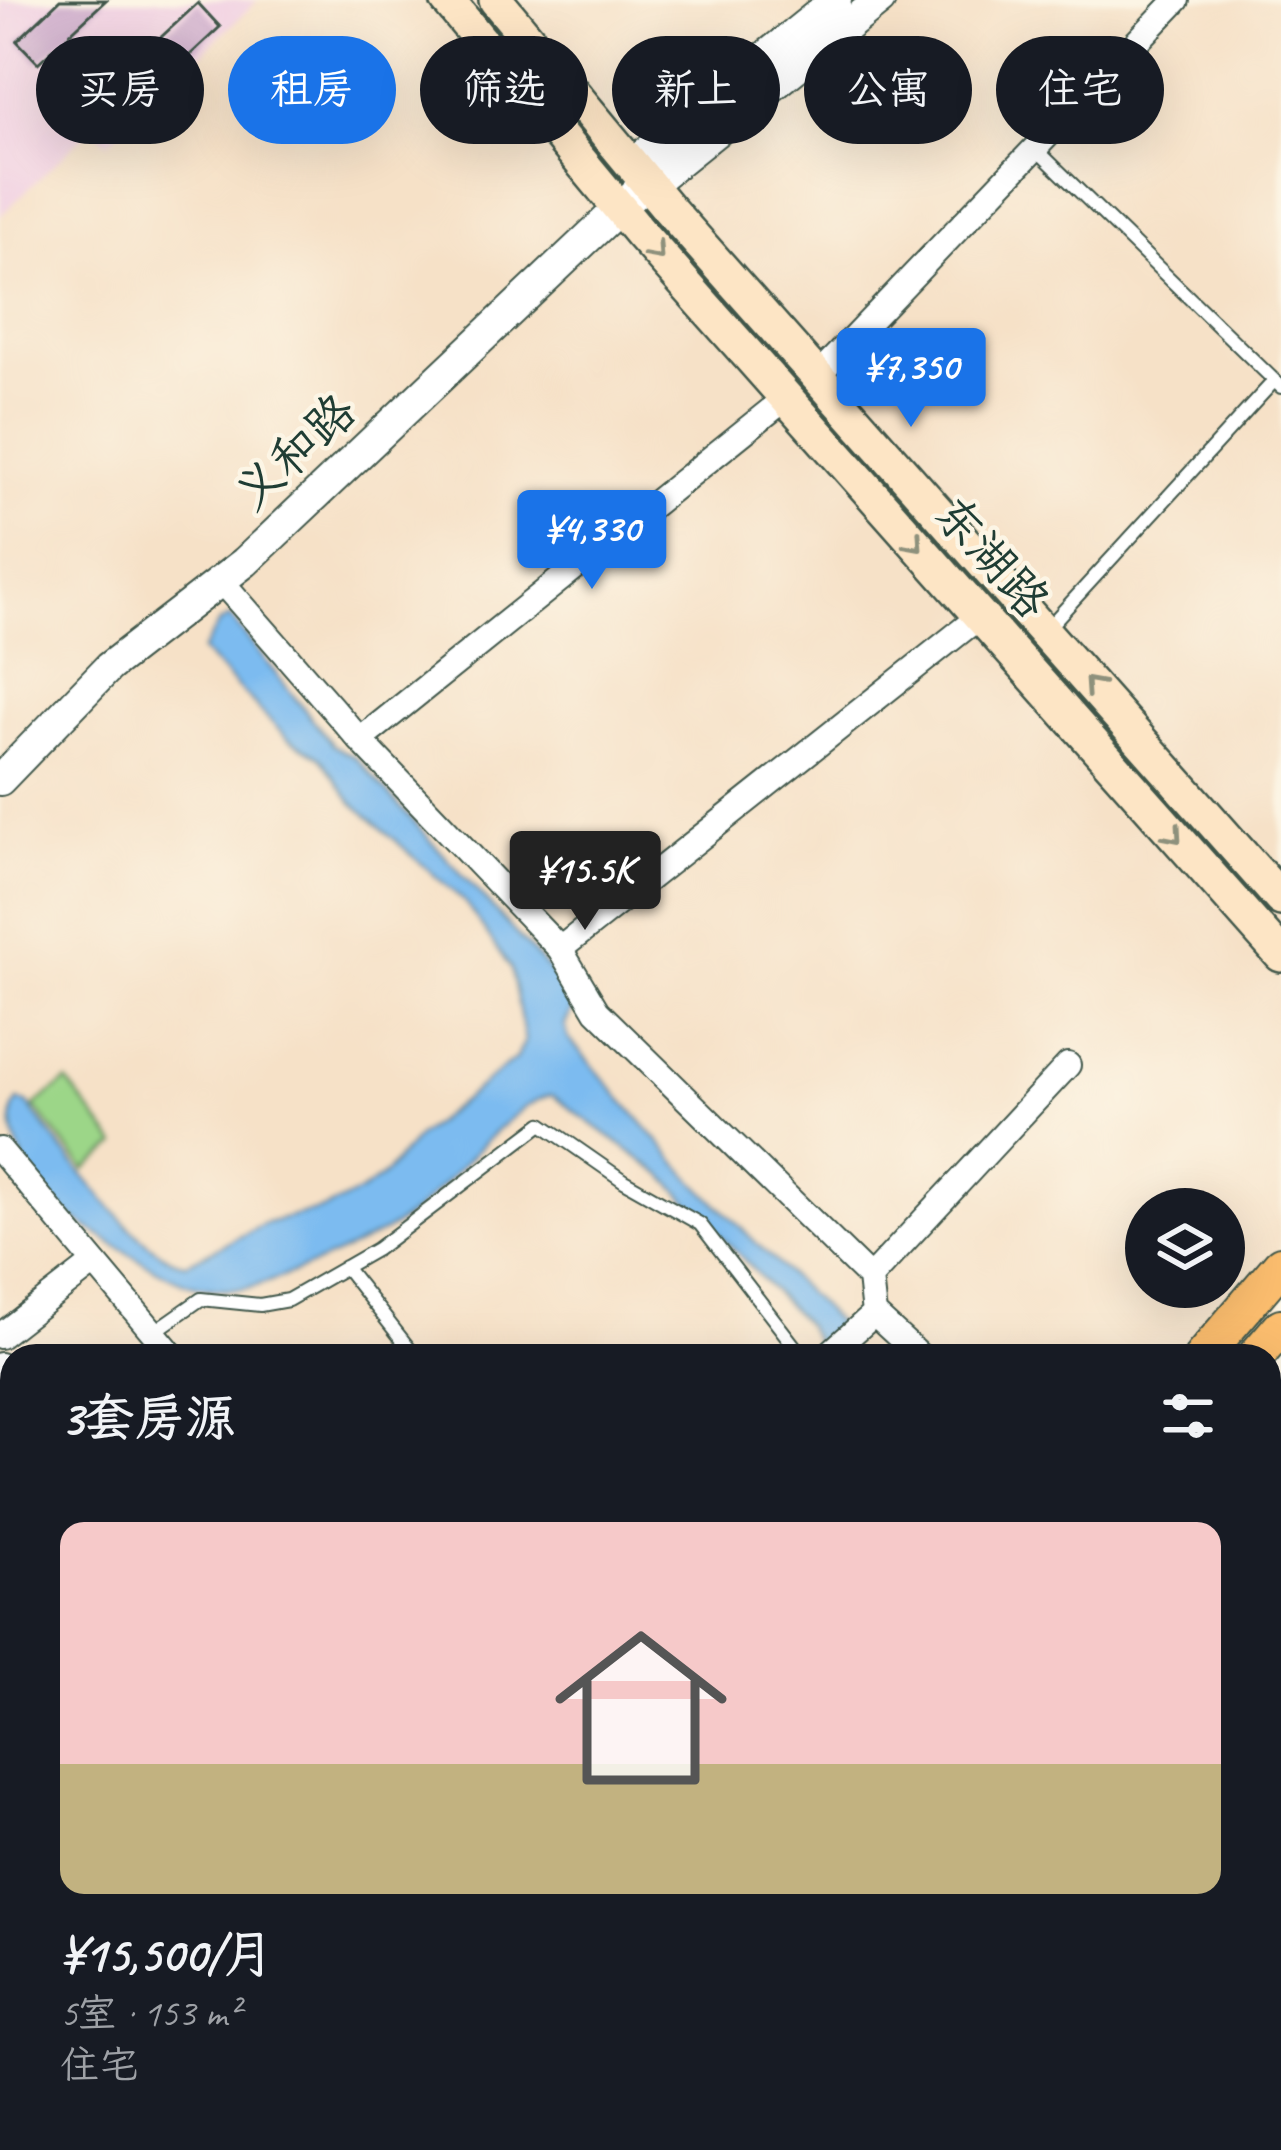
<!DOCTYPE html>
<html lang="zh">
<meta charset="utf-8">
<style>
:root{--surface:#171b24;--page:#242831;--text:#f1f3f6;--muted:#9ea1a6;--accent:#1a73e8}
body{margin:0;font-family:Caveat,"LXGW WenKai TC",sans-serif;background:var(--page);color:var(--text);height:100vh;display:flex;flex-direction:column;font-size:45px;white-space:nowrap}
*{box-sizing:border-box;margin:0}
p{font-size:39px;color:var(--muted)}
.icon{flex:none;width:66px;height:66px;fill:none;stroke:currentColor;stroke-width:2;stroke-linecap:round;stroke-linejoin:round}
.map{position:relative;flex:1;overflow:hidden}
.panel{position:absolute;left:0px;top:1344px;width:1281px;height:807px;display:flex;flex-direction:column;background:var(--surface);border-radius:36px 36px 0 0;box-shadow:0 12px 48px #0002}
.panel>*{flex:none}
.banner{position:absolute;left:36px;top:36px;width:1209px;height:108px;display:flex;gap:24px}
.controls{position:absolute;left:1125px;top:1188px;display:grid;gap:24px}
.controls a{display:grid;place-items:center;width:120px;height:120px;border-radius:50%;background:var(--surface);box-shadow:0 12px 48px #0002;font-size:60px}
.price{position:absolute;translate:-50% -102px;padding:0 27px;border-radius:12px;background:var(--accent);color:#fff;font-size:39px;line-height:78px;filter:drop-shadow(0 3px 6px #0008)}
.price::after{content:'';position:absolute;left:50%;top:72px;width:36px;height:27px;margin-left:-18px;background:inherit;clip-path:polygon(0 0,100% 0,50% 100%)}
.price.selected{background:#222;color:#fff}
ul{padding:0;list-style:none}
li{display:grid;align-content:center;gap:24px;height:636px;padding:0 60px}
li span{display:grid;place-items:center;height:372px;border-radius:24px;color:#555}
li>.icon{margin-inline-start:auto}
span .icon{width:216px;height:216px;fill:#fffc;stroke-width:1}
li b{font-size:51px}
h2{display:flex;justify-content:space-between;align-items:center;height:144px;padding:0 60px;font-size:51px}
.tag{padding:0 42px;border-radius:54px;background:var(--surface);box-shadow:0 12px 48px #0002;font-size:42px;line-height:108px}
.tag.selected{background:var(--accent);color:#fff}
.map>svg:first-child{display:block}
.built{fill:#f1d0e3}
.green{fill:#9cd688;stroke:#5e8a5e;stroke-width:3}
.water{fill:#7cbbf0;stroke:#4e7c92;stroke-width:3}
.building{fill:#cba7ca}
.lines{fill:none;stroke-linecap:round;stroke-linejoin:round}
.service-casing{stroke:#3f564a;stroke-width:16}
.minor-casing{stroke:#3f564a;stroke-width:28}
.tertiary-casing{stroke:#3f564a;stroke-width:34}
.secondary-casing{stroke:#3f564a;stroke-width:38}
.primary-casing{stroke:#3f564a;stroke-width:40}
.path{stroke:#3f564a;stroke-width:3;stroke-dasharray:3 9;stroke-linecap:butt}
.service{stroke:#fff;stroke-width:12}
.minor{stroke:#fff;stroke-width:24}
.tertiary{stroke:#fff;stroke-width:30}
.secondary{stroke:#fde5c5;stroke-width:33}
.primary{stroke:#fbbd6e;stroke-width:36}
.oneway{stroke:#8e917c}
.labels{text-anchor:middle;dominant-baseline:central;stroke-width:9;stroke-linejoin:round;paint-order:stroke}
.street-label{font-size:48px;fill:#1f3d34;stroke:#fcf5e5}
</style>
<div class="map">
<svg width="1281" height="2150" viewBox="0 0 1281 2150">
<rect width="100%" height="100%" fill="#fcf5e5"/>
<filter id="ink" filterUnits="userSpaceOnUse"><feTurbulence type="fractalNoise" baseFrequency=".00833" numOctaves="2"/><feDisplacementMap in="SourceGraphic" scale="24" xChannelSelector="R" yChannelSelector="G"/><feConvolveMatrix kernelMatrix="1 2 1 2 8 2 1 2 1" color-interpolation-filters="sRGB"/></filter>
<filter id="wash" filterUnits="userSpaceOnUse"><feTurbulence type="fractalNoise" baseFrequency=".004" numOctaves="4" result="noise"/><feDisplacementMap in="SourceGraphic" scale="48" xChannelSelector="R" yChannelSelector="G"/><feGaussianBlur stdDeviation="2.7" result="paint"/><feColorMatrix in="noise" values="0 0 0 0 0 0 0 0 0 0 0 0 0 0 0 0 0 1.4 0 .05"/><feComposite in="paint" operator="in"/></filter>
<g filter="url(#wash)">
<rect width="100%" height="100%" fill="#f6e1c7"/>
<path class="built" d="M0 0H258L108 143 92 128 0 216Z"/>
<path class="green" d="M67 1081 117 1145 85 1170 34 1106Z
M1281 1449V2125L1263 2150H1235L1220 2139H1269V1463Z"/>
<path class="water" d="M230 617 333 745 356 758 566 989 573 1007 565 1025 568 1038 691 1178 842 1328 819 1348 805 1324 664 1176 552 1095C512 1101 449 1185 414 1212 380 1239 298 1272 256 1286 232 1293 197 1290 175 1279 147 1266 73 1221 51 1200 30 1180 0 1123 18 1101L27 1103C54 1138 144 1264 187 1263L267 1223 327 1208 362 1191 384 1175 418 1136 516 1058 525 1041 511 969 465 902 352 802 321 758 287 738 202 651 219 623Z
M1281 1524V1760L1269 1768V1538Z
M1281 1817V2075L1269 2099V1834Z"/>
<g id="blocks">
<path class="building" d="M60 0H106L38 63 17 41Z
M198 3 220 27 103 136 63 93 91 67 108 86Z"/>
</g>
</g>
<g filter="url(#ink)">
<use href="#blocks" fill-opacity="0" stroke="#3f564a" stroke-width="3"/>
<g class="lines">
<defs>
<path id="service" d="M1035 148 1281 387
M1045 631 1274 381
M345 1267 415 1356
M154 1332 201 1299 260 1305 288 1300 377 1249 542 1124 624 1181 700 1224 802 1356"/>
<path id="minor" d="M817 376 1177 0
M222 582 360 740 560 949 597 1011 870 1278 874 1314 920 1356
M360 740 786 398
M560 949 980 616
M0 1150 173 1356
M870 1278 1068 1065
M0 1336 93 1264
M827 1356 874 1314
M0 1365 12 1379
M0 1526 12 1540
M0 1748 12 1739
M980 2139 995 2150"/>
<path id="tertiary" d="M632 164 836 0
M649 185 880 0
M0 780 109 667 245 562 647 182
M105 2150 123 2139"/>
<path id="secondary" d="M447 0 640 233 1281 955
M496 0 668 208 1281 899
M0 1948 12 1963
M0 1977 12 1992
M156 2139 165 2150"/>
<path id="primary" d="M1203 1356 1281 1265
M1256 1356 1281 1327
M526 2150 536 2139
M574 2150 583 2139"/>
</defs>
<use href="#service" class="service-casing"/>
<use href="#minor" class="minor-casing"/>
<use href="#tertiary" class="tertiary-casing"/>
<use href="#secondary" class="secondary-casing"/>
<use href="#primary" class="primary-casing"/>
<path class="path" d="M1269 1506 1281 1518"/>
<use href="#service" class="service"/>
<use href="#minor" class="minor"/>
<use href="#tertiary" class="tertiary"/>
<use href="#secondary" class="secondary"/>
<use href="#primary" class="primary"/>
</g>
<defs><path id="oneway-chevron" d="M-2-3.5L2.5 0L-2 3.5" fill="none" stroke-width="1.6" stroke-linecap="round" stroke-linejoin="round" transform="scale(3)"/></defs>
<g class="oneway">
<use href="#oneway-chevron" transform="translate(656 252) rotate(48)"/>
<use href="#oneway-chevron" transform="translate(915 543) rotate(48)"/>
<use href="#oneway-chevron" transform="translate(1092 685) rotate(-132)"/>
<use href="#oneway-chevron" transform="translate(1174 835) rotate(49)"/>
</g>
</g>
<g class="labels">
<g class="street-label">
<text transform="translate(295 452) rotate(-43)">义和路</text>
<text transform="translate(992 557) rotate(48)">东湖路</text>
</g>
</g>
</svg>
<div class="controls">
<a><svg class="icon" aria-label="layers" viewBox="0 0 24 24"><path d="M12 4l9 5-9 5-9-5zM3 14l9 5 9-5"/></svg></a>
</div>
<b class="price" style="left:911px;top:430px">¥7,350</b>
<b class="price" style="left:592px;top:592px">¥4,330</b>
<b class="price selected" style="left:585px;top:933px">¥15.5K</b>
<div class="banner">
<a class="tag">买房</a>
<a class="tag selected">租房</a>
<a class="tag">筛选</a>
<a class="tag">新上</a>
<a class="tag">公寓</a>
<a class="tag">住宅</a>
</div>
<section class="panel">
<h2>3套房源<svg class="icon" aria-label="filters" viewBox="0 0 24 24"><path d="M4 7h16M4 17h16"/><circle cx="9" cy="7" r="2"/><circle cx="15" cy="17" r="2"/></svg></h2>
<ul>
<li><span style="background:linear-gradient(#f6c9c9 65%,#c2b280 0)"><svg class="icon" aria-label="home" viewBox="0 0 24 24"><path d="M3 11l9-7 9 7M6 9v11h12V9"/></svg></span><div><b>¥15,500/月</b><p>5室 · 153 m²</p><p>住宅</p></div></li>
</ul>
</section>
</div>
